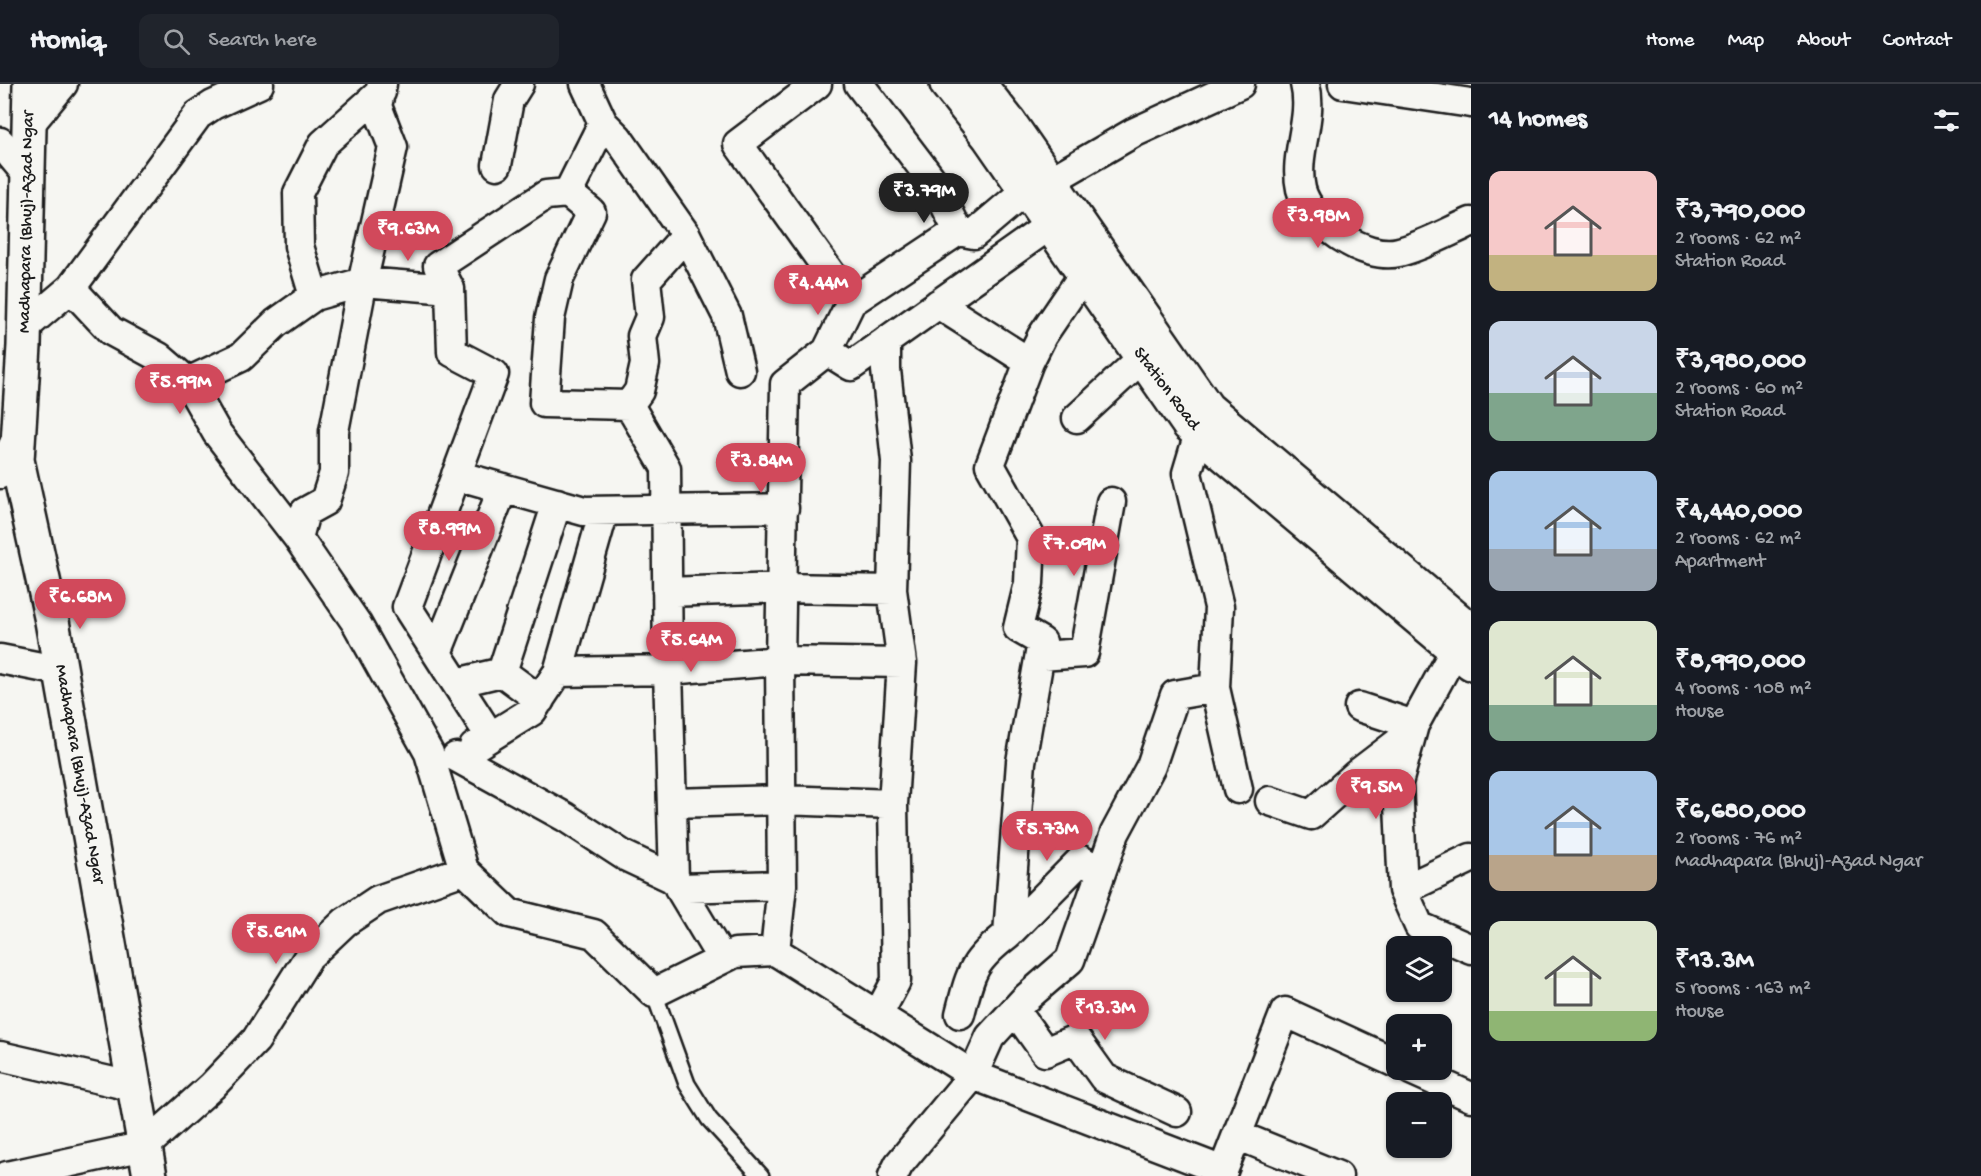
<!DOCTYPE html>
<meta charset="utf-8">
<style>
:root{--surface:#171b24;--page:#20242c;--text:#f1f3f6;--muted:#9ea1a6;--line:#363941;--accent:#d1495b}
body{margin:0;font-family:"Gochi Hand",sans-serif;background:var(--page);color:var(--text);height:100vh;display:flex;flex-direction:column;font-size:22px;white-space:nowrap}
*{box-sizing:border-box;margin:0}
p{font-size:20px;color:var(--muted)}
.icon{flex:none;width:33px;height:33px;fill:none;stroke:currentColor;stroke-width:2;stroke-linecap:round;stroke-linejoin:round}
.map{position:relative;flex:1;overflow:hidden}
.side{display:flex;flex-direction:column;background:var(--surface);width:510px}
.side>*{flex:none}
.buttons{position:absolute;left:1386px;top:852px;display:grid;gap:12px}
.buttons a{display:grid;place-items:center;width:66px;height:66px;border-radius:12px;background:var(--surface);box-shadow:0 2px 4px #0004;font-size:30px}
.price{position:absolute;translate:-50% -51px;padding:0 14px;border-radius:21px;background:var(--accent);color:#fff;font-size:20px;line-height:39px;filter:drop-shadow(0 2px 3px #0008)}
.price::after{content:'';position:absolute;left:50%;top:36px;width:18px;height:14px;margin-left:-9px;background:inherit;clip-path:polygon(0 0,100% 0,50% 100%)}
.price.selected{background:#222;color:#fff}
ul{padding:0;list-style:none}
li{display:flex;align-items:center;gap:18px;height:150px;padding:0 18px}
li span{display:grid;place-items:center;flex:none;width:168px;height:120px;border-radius:12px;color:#555}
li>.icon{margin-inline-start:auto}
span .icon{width:72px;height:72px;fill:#fffc;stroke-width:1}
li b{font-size:26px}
h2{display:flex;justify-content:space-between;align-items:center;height:72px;padding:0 18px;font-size:26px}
header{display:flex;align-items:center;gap:36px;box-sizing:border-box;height:84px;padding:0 30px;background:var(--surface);border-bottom:2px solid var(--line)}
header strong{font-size:28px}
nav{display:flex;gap:33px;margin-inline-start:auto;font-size:21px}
.search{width:420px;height:54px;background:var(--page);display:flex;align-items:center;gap:15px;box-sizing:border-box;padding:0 21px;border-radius:12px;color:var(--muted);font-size:22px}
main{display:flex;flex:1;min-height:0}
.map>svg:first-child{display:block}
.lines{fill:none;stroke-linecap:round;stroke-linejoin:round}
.lane-casing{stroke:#1c1c1c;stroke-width:20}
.street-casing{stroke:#1c1c1c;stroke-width:33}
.secondary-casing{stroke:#1c1c1c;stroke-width:38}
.lane{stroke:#f6f6f2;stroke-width:15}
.street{stroke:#f6f6f2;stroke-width:28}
.secondary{stroke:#f6f6f2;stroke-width:33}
.labels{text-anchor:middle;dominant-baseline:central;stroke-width:4.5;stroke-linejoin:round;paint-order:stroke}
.street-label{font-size:18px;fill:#1c1c1c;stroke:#f6f6f2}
</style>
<header>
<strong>Homiq</strong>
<div class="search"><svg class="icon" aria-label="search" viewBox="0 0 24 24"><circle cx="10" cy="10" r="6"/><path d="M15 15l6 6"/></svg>Search here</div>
<nav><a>Home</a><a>Map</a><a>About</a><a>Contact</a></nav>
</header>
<main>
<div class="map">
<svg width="1471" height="1092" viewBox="0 0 1471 1092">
<rect width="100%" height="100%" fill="#f6f6f2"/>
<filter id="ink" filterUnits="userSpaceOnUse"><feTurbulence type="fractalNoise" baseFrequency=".0167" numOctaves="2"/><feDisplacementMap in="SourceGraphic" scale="12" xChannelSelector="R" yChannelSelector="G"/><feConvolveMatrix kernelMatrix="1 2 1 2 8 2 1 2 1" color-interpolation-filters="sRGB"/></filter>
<g filter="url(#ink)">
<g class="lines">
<defs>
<path id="lane" d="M654 909 687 1000 709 1035 761 1092"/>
<path id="street" d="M382 0 377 22 393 63 364 191 334 347V389L325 417 305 428 298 454 357 540 429 669 464 786 509 829 594 850 654 909 735 869 775 867 973 991 1223 1087
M585 0 603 39 618 54 686 151 727 232 740 287
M817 0 738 60 851 218
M859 0 935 100 958 147
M1305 0C1314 35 1293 70 1301 105 1309 138 1365 177 1399 168 1423 162 1448 148 1471 138
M1343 0 1471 19
M29 41 63 0
M0 58 29 93
M497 81 509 16 519 0
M1050 97 1133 49 1240 0
M568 109 591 128 559 195 550 234 544 319 629 321
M71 204 111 247 159 273 188 298 217 349 298 454
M314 212 299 162 298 109 323 60 381 8
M938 220 1029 278
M24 244 71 204 198 31 213 21 259 0
M827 267 851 218 958 147 974 150 1026 106
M188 298 241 273 276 239 314 212 363 198 450 205
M629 321 666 384 668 586 674 795
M629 321 639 307 645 280 642 252 650 233 646 196 686 151
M1077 334 1142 274
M1199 349 1187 389 1219 523 1215 604 1238 705
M0 390 18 351
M456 391 584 427 784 424
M667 508 782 504 892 506
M1455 566 1414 641 1398 699 1403 806 1419 842 1471 865
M437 569 503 404
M1040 572 1084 569 1111 418
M0 575 61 587
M502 588 557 419
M558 588 668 586 780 577 902 579
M456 599 502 588 540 616
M1359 623 1414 641
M490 652 407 523 494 290 452 268 450 205 438 182 546 111 568 109 603 39
M474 663 532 627 558 588 604 427
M456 673 565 733 625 772 674 795 722 875
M1270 717 1311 731 1357 690 1412 648
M672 719 781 716 893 720
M679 804 782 801
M1403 806 1471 774
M1008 850 1081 776 1101 788
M775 867 782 801 780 577 785 300 827 267 851 282 1050 141
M1015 926 1045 968 1076 955 1104 994 1177 1028
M960 930C971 887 972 878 1008 850L1021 678 1042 558 1018 544 1029 499 1031 454 990 381 1029 278 1042 252 1084 190
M878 931 896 897 893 720 902 579 892 506 896 377 886 286V257
M0 972 135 1003
M1411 986 1471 1013
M1237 1051 1338 1092
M7 1092 145 1062 212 1002 256 956 309 872 345 838 378 816 464 786
M893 1092 899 1080 973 991 990 953 1025 915 1070 876 1115 749 1151 682 1175 611 1215 604
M1221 1092 1285 928 1396 979"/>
<path id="secondary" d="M30 0 24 262 17 376 52 537 150 1092
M947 0 989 53 1189 341 1471 579
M979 0 1009 38 1207 324 1471 547"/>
</defs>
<use href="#lane" class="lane-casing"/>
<use href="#street" class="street-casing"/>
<use href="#secondary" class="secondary-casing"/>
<use href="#lane" class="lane"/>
<use href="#street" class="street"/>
<use href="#secondary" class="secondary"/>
</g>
</g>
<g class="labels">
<g class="street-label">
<text transform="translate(27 138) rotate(-89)">Madhapara (Bhuj)-Azad Ngar</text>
<text transform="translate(1166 305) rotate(53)">Station Road</text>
<text transform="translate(79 690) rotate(80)">Madhapara (Bhuj)-Azad Ngar</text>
</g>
</g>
</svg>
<div class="buttons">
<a><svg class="icon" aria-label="layers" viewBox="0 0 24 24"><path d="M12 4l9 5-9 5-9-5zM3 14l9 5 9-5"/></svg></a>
<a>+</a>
<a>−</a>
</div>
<b class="price selected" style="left:924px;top:140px">₹3.79M</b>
<b class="price" style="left:1318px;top:165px">₹3.98M</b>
<b class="price" style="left:408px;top:178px">₹9.63M</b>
<b class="price" style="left:818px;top:232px">₹4.44M</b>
<b class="price" style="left:180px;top:331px">₹5.99M</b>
<b class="price" style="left:761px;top:410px">₹3.84M</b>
<b class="price" style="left:449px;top:478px">₹8.99M</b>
<b class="price" style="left:1074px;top:493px">₹7.09M</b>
<b class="price" style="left:80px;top:546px">₹6.68M</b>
<b class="price" style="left:691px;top:589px">₹5.64M</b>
<b class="price" style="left:1376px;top:736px">₹9.5M</b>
<b class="price" style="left:1047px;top:778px">₹5.73M</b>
<b class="price" style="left:276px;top:881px">₹5.61M</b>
<b class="price" style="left:1105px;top:957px">₹13.3M</b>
</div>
<section class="side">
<h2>14 homes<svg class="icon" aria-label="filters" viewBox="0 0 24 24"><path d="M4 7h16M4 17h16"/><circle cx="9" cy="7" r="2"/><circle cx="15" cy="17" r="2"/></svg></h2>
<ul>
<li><span style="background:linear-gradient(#f6c9c9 70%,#c2b280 0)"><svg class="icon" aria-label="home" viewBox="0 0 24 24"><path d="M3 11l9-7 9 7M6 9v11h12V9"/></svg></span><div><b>₹3,790,000</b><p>2 rooms · 62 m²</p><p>Station Road</p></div></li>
<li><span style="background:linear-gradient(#c9d6e8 60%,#7fa58c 0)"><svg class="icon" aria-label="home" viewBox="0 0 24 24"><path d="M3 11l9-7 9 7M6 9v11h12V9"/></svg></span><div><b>₹3,980,000</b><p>2 rooms · 60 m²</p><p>Station Road</p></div></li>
<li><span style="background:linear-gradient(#a9c7e8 65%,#9aa5b1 0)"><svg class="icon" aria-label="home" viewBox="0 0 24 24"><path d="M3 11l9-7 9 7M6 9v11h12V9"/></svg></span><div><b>₹4,440,000</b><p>2 rooms · 62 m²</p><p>Apartment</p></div></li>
<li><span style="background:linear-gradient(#dfe7d0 70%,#7fa58c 0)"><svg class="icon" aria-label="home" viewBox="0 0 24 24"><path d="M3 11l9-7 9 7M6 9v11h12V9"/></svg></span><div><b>₹8,990,000</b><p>4 rooms · 108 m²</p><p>House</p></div></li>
<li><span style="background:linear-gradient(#a9c7e8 70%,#b9a48a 0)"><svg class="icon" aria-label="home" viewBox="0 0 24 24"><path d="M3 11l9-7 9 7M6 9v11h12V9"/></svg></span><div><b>₹6,680,000</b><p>2 rooms · 76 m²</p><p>Madhapara (Bhuj)-Azad Ngar</p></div></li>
<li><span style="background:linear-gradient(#dfe7d0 75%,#8fb573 0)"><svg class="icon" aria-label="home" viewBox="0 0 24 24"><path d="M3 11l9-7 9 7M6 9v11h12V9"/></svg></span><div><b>₹13.3M</b><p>5 rooms · 163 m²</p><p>House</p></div></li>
</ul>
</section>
</main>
